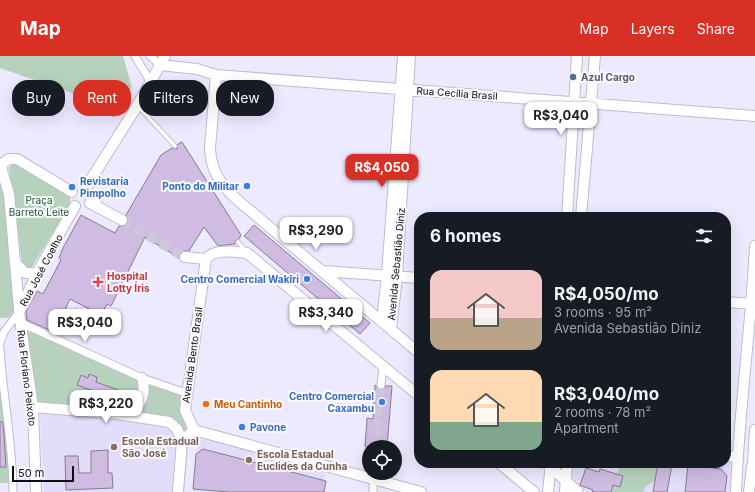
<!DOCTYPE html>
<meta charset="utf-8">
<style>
:root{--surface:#171b24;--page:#242831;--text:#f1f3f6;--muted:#9ea1a6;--accent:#d93025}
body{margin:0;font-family:Inter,sans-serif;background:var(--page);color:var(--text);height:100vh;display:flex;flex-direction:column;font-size:15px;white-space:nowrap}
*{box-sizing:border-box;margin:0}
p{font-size:13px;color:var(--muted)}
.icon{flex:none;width:22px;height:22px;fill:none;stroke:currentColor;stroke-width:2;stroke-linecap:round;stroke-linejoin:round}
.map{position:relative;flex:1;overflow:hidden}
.details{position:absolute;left:414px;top:156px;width:317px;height:256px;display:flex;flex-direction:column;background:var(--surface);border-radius:16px;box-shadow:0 4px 16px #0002}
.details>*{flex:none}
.top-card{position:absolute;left:12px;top:24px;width:342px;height:36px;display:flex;gap:8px}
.controls{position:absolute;left:362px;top:384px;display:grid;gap:8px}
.controls a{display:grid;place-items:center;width:40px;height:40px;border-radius:50%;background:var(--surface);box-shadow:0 4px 16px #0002;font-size:20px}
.scale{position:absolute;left:12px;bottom:10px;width:62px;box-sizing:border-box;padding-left:4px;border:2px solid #0e0d14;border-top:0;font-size:11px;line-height:14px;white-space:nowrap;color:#0e0d14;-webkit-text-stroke:3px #faf9fd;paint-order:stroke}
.price{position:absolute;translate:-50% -34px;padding:0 9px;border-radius:8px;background:#fff;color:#222;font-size:13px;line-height:26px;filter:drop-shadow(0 1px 2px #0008)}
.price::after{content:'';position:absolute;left:50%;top:24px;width:12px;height:9px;margin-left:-6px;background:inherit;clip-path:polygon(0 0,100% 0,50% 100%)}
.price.active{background:var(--accent);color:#fff}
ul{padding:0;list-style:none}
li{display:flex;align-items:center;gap:12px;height:100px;padding:0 16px}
li span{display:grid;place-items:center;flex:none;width:112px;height:80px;border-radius:12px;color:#555}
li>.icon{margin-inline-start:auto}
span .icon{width:48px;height:48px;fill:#fffc;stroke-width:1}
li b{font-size:17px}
h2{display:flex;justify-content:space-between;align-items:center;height:48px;padding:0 16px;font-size:17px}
.tag{padding:0 14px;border-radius:16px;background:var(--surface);box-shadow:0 4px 16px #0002;font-size:14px;line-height:36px}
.tag.active{background:var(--accent);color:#fff}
header{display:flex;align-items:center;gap:24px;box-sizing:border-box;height:56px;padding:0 20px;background:var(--accent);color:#fff}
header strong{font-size:19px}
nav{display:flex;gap:22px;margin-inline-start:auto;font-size:14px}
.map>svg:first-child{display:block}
.built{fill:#e2ddf9}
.green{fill:#b6d2bd}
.building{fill:#d0bce3;stroke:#857c8e}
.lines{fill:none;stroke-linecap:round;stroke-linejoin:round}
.street-tunnel{stroke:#ccc8dc;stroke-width:7;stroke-dasharray:7 3.5;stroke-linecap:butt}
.secondary-tunnel{stroke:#ccc8dc;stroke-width:10;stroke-dasharray:10 5;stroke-linecap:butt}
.lane-casing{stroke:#bfbbd0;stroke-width:5.5}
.street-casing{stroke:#bfbbd0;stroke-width:9}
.secondary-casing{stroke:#bfbbd0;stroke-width:12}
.lane{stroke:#fff;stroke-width:3.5}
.street{stroke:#fff;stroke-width:7}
.secondary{stroke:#fff;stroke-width:10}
.service-dot{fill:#5c6f8a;stroke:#faf9fd;stroke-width:1.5}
.shop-dot{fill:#3f7fe0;stroke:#faf9fd;stroke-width:1.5}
.health-dot{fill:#e0444e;stroke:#faf9fd;stroke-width:1.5}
.food-dot{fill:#e8710a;stroke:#faf9fd;stroke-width:1.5}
.education-dot{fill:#8d6e63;stroke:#faf9fd;stroke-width:1.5}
.labels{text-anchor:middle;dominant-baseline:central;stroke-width:4;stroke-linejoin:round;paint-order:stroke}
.service-label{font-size:10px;font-weight:bold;fill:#4e5e75;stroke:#faf9fd;text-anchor:start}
.street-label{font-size:10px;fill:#0e0d14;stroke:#faf9fd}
.shop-label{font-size:10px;font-weight:bold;fill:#366cbe;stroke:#faf9fd;text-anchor:end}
.park-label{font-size:10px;fill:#1d5832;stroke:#faf9fd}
.health-label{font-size:10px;font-weight:bold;fill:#be3a42;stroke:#faf9fd;text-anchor:start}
.food-label{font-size:10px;font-weight:bold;fill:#c56008;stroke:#faf9fd;text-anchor:start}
.education-label{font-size:10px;font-weight:bold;fill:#785e54;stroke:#faf9fd;text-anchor:start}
</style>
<header>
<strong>Map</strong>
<nav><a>Map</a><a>Layers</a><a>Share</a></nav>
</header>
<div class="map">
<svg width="755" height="436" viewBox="0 0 755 436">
<rect width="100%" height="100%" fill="#ede9ff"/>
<path class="built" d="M40 355 156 367 179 374 188 396 184 436H44Z
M200 378 325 410 324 436H193L196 398Z
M726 405 730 409 731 415V436H587L573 423 569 410V407H726Z"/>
<path class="green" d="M0 0H123L132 31 114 62 92 44 0 12Z
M12 108 19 110 67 137 70 142V149L32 211 26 212 22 207 9 113Z
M0 117H7L19 261 0 262Z
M0 268 12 427H0Z
M28 275 192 338 190 355 200 378 179 374 156 367 34 354Z
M621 407H657L660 410 655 425 646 430 643 436H610Z"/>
<path class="building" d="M182 86 241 179 239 183 235 185V188L218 190 204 171 189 195H182L179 202 145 181 111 250 107 248 101 259 70 243 59 267 60 268 54 276 27 264 26 256 29 249 37 235 43 238 61 204 59 202 63 192 81 159 115 177 119 170 126 169 128 164 126 159 161 99 172 92 177 93 178 88Z
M254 169 370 267 360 278 244 180Z
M89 318 97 321 96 326 118 334 115 343 77 329 81 319 88 322Z
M375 329 381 334 386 330H392L387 391H365L367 362 373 363Z
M0 366H3L6 411H0Z
M203 393 326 425 324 436H229L193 433 196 398Z
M108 394V417H112L113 432 66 434 65 400H78L79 417H91V395Z
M658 407 672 408 667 436H653Z
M688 409 721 413 727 420 725 436H685Z
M586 412 599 416 600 413 623 420 620 431 613 429 611 436H592L593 434 582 430 580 429Z"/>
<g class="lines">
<path class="street-tunnel" d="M376 391 381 329"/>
<path class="secondary-tunnel" d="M122 164 185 201"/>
<defs>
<path id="lane" d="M138 50 175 90
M87 139 100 147
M238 186 245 194"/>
<path id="street" d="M135 0 150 25
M150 0 160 9
M21 267 142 322 186 337
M0 287 4 276 19 256
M0 293C3 341 13 388 13 436
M381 329 383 310
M373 436 374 417"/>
<path id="secondary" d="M160 9 197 13 216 19 755 60
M216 19 210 92C211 114 219 126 234 141L419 297
M85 133 137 50 165 0
M90 147 122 164
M567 161 577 0
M581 161 595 0
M185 201 206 203
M206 203C214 192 235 196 247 197L419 340
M15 206 25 217H37
M323 215 419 222
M726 246 755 248
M20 254 37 217 75 150
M382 265 387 219 403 0
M391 273 397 221 410 0
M33 351 118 358 169 366 177 373 182 385
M129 360C141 349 147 337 142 322
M194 374 421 436
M194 374 185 354 206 203
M755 374 753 408 755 417
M726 400 737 401
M499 407 534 436
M546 407 578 436
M36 436 33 351 20 264 9 138 2 115 3 107 9 103H17L72 136
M178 436 182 385 194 374
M548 436 551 407
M565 436 567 407
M736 436C739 354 751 272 755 190
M749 436 752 410"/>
</defs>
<use href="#lane" class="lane-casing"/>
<use href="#street" class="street-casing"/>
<use href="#secondary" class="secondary-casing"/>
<use href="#lane" class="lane"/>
<use href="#street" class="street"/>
<use href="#secondary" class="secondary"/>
</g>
<circle class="service-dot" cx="573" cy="21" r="4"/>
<g class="shop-dot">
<circle cx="247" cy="130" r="4"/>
<circle cx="72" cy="131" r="4"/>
<circle cx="307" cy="223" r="4"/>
<circle cx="382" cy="346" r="4"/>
<circle cx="242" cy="371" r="4"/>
</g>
<path class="health-dot" d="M96 220h4v4h4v4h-4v4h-4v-4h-4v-4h4z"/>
<circle class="food-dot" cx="206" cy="348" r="4"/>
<g class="education-dot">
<circle cx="114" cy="391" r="4"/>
<circle cx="249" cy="404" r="4"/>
</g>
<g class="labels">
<g class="service-label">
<text x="581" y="21">Azul Cargo</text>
</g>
<g class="street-label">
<text transform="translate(457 37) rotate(4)">Rua Cecília Brasil</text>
<text transform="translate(396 208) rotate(-85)">Avenida Sebastião Diniz</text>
<text transform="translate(41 214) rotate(-62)">Rua José Coelho</text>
<text transform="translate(192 299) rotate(-82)">Avenida Bento Brasil</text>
<text transform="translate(27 322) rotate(83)">Rua Floriano Peixoto</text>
</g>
<g class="shop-label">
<text x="80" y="125" text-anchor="start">Revistaria<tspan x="80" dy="12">Pimpolho</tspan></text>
<text x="239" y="130">Ponto do Militar</text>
<text x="299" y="223">Centro Comercial Wakîri</text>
<text x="374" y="340">Centro Comercial<tspan x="374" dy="12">Caxambu</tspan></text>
<text x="250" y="371" text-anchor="start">Pavone</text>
</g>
<g class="park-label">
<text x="39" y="144">Praça<tspan x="39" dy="12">Barreto Leite</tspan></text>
</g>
<g class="health-label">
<text x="107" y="220">Hospital<tspan x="107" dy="12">Lotty Íris</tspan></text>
</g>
<g class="food-label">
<text x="214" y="348">Meu Cantinho</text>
</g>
<g class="education-label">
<text x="122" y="385">Escola Estadual<tspan x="122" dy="12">São José</tspan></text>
<text x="257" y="398">Escola Estadual<tspan x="257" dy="12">Euclides da Cunha</tspan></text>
</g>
</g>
</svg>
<div class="controls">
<a><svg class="icon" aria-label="locate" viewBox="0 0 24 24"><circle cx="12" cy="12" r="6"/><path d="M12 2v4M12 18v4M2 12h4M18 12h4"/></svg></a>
</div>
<div class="scale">50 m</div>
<b class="price" style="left:561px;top:80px">R$3,040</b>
<b class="price active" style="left:382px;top:132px">R$4,050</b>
<b class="price" style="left:316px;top:195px">R$3,290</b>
<b class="price" style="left:326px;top:277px">R$3,340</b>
<b class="price" style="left:85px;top:287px">R$3,040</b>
<b class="price" style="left:106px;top:368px">R$3,220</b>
<div class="top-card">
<a class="tag">Buy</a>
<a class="tag active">Rent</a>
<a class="tag">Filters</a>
<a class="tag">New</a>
</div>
<section class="details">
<h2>6 homes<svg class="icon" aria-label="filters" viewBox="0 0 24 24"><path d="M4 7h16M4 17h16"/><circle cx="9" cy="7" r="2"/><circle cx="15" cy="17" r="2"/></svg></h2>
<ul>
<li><span style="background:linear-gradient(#f6c9c9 60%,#b9a48a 0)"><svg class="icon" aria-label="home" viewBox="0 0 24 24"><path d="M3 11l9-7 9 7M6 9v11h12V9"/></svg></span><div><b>R$4,050/mo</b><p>3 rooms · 95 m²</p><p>Avenida Sebastião Diniz</p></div></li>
<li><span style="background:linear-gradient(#ffd9b3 65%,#7fa58c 0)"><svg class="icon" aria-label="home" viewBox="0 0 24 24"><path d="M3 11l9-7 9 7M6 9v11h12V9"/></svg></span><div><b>R$3,040/mo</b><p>2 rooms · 78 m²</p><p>Apartment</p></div></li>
</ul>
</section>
</div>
